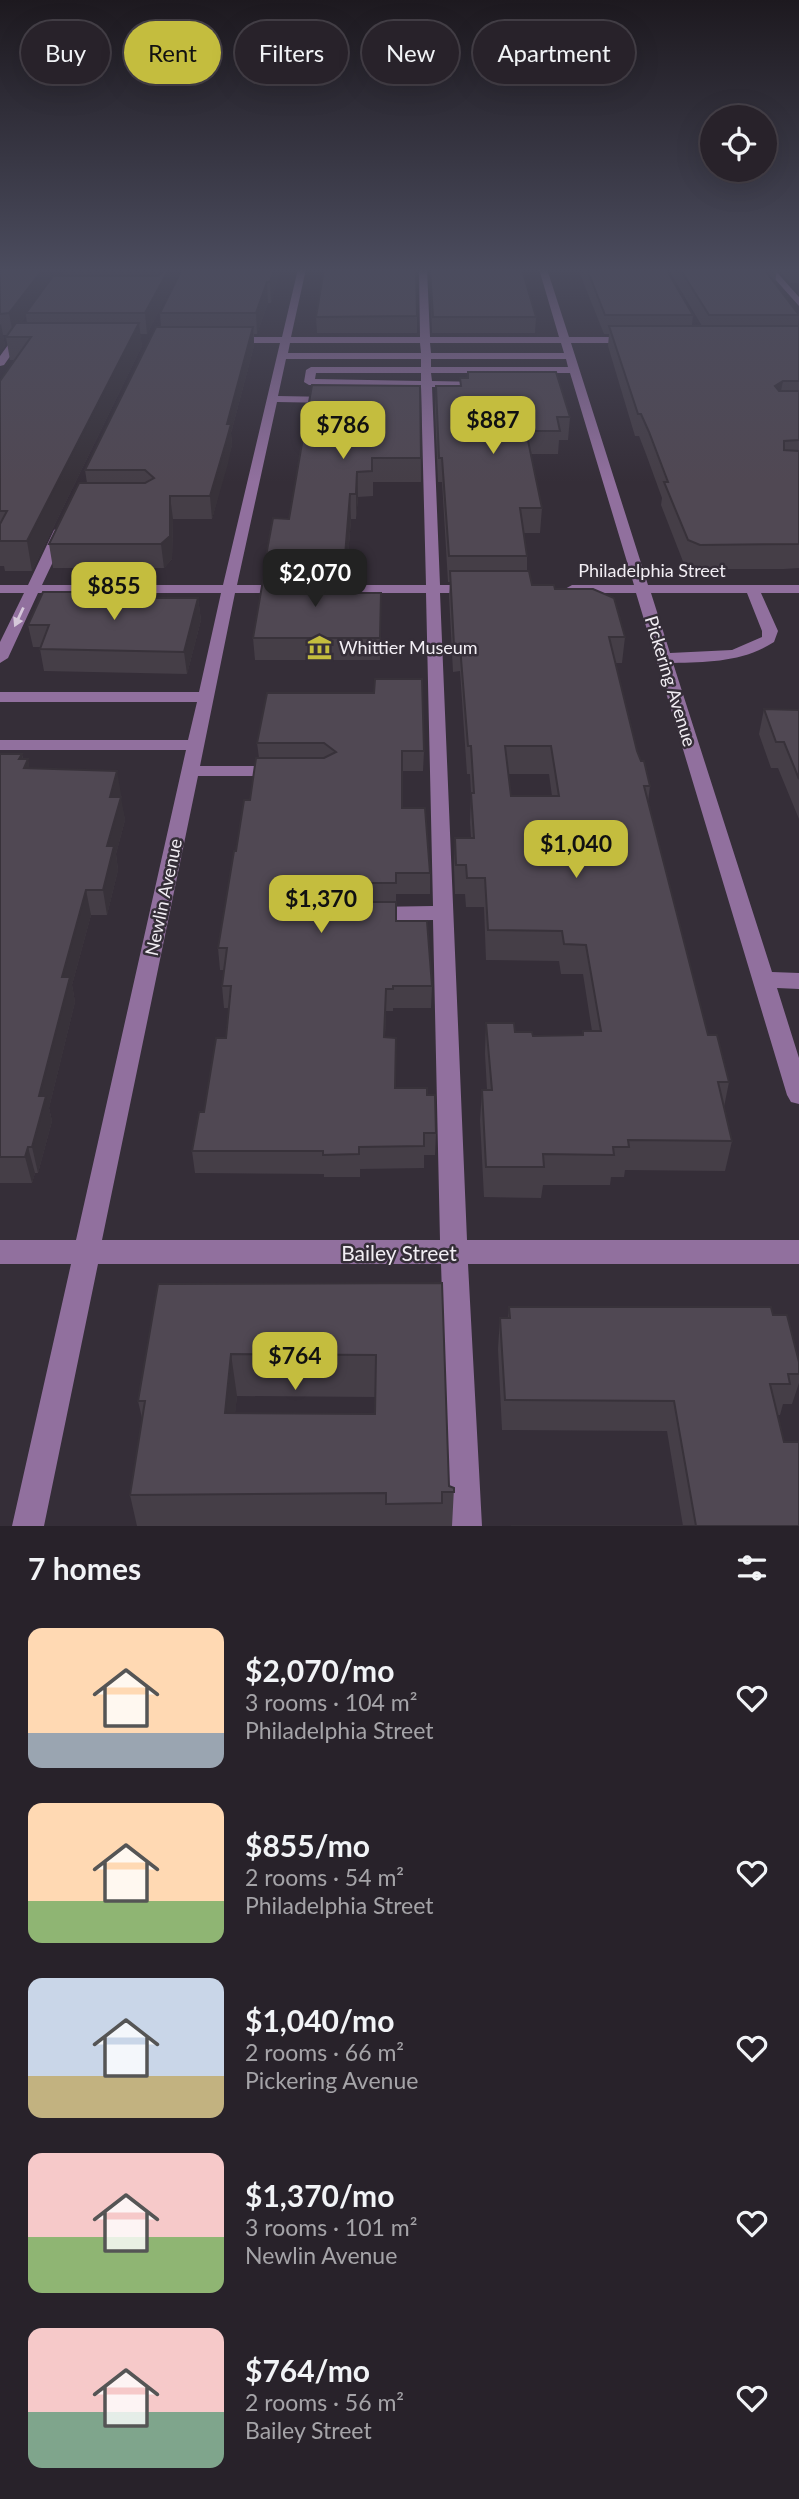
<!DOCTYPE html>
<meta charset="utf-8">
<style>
:root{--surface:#28222a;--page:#342f36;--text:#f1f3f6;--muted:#a5a4a8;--line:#443f47;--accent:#c4bd3e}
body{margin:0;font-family:Lato,sans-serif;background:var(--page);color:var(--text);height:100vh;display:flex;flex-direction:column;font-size:26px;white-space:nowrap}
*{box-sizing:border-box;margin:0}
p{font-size:23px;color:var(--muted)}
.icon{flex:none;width:38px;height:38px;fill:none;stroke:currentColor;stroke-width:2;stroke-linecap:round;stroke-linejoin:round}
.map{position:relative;height:1526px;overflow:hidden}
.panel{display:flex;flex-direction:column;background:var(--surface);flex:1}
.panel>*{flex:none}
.top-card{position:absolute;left:21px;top:21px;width:758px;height:63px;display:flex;gap:14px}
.buttons{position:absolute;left:700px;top:105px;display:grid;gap:14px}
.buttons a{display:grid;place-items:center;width:77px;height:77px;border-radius:50%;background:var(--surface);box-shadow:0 7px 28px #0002,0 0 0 2px var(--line);font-size:35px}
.price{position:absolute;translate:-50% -60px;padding:0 16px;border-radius:14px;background:var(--accent);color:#111;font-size:23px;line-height:46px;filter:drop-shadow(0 2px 4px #0008)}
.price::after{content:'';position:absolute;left:50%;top:42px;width:21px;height:16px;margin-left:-10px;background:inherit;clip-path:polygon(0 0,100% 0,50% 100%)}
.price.selected{background:#222;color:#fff}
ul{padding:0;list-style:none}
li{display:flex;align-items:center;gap:21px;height:175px;padding:0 28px}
li span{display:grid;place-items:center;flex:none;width:196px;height:140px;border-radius:14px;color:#555}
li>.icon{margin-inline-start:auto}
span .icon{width:84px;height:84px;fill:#fffc;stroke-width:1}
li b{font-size:30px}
h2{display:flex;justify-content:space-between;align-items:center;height:84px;padding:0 28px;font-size:30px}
.chip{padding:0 24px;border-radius:32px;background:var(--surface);box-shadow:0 7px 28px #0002,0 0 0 2px var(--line);font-size:24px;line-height:63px}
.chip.selected{background:var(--accent);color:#111}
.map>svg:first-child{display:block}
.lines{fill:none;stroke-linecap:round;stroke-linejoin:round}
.minor{fill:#91709e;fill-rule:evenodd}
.wall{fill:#453e47;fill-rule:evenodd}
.shaded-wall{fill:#38323a}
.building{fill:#504853;stroke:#38323a;stroke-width:2;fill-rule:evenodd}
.oneway{fill:#d5c8da}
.labels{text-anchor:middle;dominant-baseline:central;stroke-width:5;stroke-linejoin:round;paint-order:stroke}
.street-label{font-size:18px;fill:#f2eef4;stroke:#352e38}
.poi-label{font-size:18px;fill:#f2eef4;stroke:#352e38;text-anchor:start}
.near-street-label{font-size:21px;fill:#f2eef4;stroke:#352e38}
</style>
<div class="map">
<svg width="799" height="1526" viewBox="0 0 799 1526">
<rect width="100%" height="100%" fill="#352e38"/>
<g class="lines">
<path class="minor" d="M298 269H306L291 337H420L419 269H427L430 337H559L539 269H547L569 337H631L636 340 631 343H571L648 585H799V593H761L778 631 774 642C743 662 709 662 673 663L772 972 799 973V989L777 988 799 1058V1104L791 1102 787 1095 636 593H572L565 589 572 585H634L570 373H431L432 381 482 382 487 385 482 388 432 387 440 585H474L481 589 474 593H440L467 1240H799V1264H468L482 1526H450L441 1264H98L44 1526H12L71 1264H0V1240H76L186 750H0V740H188L197 702H0V692H199L221 593H38L8 658 0 663V642L24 593H0V585H28L54 530 61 526 68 530 42 585H223L280 343H232L227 340 232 337H282ZM290 343H420L421 353H288ZM430 343H561L564 353H431ZM286 359H421V367H311L306 370 304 382 309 385 421 387 426 585H323L316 589 323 593H426L433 906 373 907 366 909 363 914 366 919 373 921 433 920 440 1240H102L198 776H276L285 771 276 766H200L235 593H285L292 589 285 585H237L277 402 332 403 337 400 332 397 278 396ZM431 359H566L568 367H431ZM316 373H421V381L315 379ZM651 593H747L762 631V637L732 650 670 653Z
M766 269H774L799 297V306Z
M19 330 27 332 4 365 0 366V356Z"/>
</g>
<path class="wall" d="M0 269H61L56 276H63L62 269H181L147 334H140L142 346 32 571H5L4 566H0V381L14 360H10L6 337 8 335H3L5 346 0 352ZM26 316 27 323H21Z
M280 269 271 303H268L257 334H254V346L231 433 232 445 212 519H173L172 559 164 568H53L49 544 87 483 85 470 161 327 160 313Z
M430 269 536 317 535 333H432Z
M578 269H666L693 315 692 326H702L668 269H799V283H790L777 269 775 283 799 315 798 326H799V568L784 569H696L684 564 661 505 662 498 646 454 639 436H635L608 346 609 334H604Z
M417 316V333H317L316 317Z
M468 372 570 417 568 440H559L558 454H531L542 508 540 533H524L527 556V571L532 585 555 589 625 637 622 663H615L637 751 650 786 648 802 708 1035 729 1082 724 1107 732 1141 725 1171 625 1170 624 1177H611L610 1185H543L541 1198 484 1197 480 1120 482 1090H487L485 1054 486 1023 515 1032 533 1036 582 1035 583 1031H592L583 974H561L559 961 486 960 484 907H466L465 894H455L454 867 455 838H471L470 822 471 794 470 774H467L460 671 453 672 449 596 450 582H448L442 482H438L435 409 436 386H460V378H468ZM508 774H549L552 796H511Z
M420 386 421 482H373V496L358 497 356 519H351L346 582H344V593L381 615 380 660H255L253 638 268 574 266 556 289 519Z
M142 598H198L201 620 187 674 44 671 40 649V647H33L28 625Z
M267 693 424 751 423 771H402V808L430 873V894H396V921L432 986 431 1008H393V1011H386L385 1037 396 1088 427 1095 436 1133 435 1155H424V1168L360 1169V1177H324V1174L195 1173 192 1151 226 1038 229 1008H224L222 986 224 970H220L218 948 236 851 250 800 259 758 257 743Z
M764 709 799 710V819L778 768H771L759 734Z
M0 754H22L23 759H28L29 768 121 794 120 797 125 820 116 854 118 870 107 915H91L72 985 75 1002 49 1108 52 1121 38 1173H35L32 1183H0Z
M442 1283 449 1486 454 1488 452 1526H137L130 1495 142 1418 138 1401 158 1284ZM237 1396 376 1397 375 1414 235 1413Z
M509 1307 773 1315 799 1362V1383L792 1404H783L780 1415H777L799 1526H683L667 1431 502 1430 498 1349 500 1318H508Z"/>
<path class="shaded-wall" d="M43 269H61L28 313H26V316L13 334 9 313Z
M169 269H181L147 334 145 313Z
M274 269H280L271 303 270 282Z
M267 282 268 303 257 334 256 313Z
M139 323 142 346 32 571 27 541Z
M1 324 5 346 0 352V325Z
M253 327 254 346 231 433 232 445 228 464 212 519 210 496 227 424Z
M783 381 779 401 775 386Z
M357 472 358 497 356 519V494Z
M350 494 351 519 346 582 345 556Z
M170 496 173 519 172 559 164 568 161 544Z
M198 598 201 620 187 674 184 652Z
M22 754 24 767 28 759 32 783 19 759Z
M117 771 121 794 114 820 110 797Z
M121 797 125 820 116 854 118 870 107 915 103 890 107 846Z
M349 883V904L341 908 337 894 340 886Z
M86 890 91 915 72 985 75 1002 49 1108 52 1121 38 1173 32 1147 39 1096 62 977Z
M28 1147 35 1173 32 1183 25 1157Z
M231 1354 237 1396 231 1455 225 1413Z"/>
<path class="building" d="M0 269H43L9 313 0 314Z
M163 269H169L145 313H26L53 276H158L165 270Z
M182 269H274L270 282H267L256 313H160Z
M324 269H416L417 316 316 317Z
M430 269H522L536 317H433Z
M587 269H666L693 315H605Z
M680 269H764L799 315H709Z
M16 323H139L27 541H0V524L7 511H0V381L31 337H6Z
M609 326H799V381H783L775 386 779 391H799V440L784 441V450L799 451V544L700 545 688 540 664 482H668L649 432 641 414H638Z
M156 327H253L227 424H231L226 442 210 496H170V536L161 544H49L79 483H145L154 478 145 470H85Z
M468 372H556L570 417H557L560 431H526L542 508H520L527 556H449L442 458H439L436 386H461L460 378H468Z
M312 385 420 386 421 458H372V471L357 472 356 494H350L345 556H266L273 518 289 519Z
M450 571H529L532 585H554L555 589H593L614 598 625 637H609L637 751 641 761H644L650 786H644L708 1035H717L729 1082H718L732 1141 628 1140 629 1147H613L614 1155 543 1154 544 1167H486L482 1090H492L486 1023H514L515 1032H532L533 1036 583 1035V1031H601L586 945 564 944 562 931 488 930 485 878H467L466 865H456L455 838H474L471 793H474L471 746H468L460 646H454ZM505 746H551L559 796H511Z
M264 574H344L342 593H381L380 638H253Z
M43 592H141L139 598H198L184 652 40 649 49 625H28Z
M375 679H422L424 751H402V808H425L430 873H396V883H349L340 886 337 894 342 900 349 902H396V921H427L432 986H393V989H386L384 1037 396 1038 395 1088H427V1095H435L436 1133H424V1146L359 1147V1154L323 1155V1151H192L199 1112H204L216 1038H226L231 986H222L227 948H218L234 851H236L244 800H250L256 758H324L336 752 324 743H257L267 693H374Z
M764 709 799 710V779L784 742H776Z
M0 754H22L19 759H28L24 768 117 771 110 797H121L107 846H114L103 890H86L62 977H70L39 1096H46L32 1147H28L25 1157H0Z
M442 1283 449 1486 454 1488V1492H442V1503L386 1504V1493L130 1495 145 1401H138L158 1284ZM231 1354 376 1355 375 1414 225 1413Z
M509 1307H771L773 1315H787L799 1362V1374H788L790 1384H770L784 1442H799V1526H511H696L674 1401 505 1400 500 1318H510Z"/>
<defs><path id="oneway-solid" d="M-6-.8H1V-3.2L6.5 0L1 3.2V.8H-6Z" transform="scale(1.75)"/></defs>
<use class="oneway" href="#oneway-solid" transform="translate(19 617) rotate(115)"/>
<linearGradient id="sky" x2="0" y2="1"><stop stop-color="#1d191f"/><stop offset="0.56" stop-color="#4b4c5e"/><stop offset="1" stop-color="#4b4c5e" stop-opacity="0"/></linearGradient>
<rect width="799" height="482" fill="url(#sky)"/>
<defs>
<symbol id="museum-bare" viewBox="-9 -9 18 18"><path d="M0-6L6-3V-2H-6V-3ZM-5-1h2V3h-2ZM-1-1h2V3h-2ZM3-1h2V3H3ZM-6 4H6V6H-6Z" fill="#c4bd3e" stroke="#352e38" stroke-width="2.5" paint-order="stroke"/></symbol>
</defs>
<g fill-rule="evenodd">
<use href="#museum-bare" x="302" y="630" width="35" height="35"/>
</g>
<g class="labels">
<g class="street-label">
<text x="652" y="570">Philadelphia Street</text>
<text transform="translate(671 681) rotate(73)">Pickering Avenue</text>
<text transform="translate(163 897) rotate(-78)">Newlin Avenue</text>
</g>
<g class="poi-label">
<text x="339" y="647">Whittier Museum</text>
</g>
<g class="near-street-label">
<text x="399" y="1252">Bailey Street</text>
</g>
</g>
</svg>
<div class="buttons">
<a><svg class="icon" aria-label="locate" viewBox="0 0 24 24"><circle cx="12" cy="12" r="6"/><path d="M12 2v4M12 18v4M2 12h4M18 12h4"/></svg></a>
</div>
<b class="price" style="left:493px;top:456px">$887</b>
<b class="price" style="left:343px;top:461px">$786</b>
<b class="price selected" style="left:315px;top:609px">$2,070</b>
<b class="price" style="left:114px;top:622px">$855</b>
<b class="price" style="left:576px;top:880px">$1,040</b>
<b class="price" style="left:321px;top:935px">$1,370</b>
<b class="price" style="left:295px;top:1392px">$764</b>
<div class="top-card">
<a class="chip">Buy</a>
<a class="chip selected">Rent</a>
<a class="chip">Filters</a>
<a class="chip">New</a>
<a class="chip">Apartment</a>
</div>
</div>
<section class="panel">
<h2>7 homes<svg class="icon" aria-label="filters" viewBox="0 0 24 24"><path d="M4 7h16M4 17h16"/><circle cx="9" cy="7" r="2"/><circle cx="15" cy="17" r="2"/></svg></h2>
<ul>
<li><span style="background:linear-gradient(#ffd9b3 75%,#9aa5b1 0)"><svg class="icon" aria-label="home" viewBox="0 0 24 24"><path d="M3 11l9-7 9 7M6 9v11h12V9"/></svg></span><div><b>$2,070/mo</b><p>3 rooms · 104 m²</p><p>Philadelphia Street</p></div><svg class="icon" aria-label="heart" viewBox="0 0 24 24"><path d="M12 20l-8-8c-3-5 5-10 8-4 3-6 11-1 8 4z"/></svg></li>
<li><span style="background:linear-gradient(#ffd9b3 70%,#8fb573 0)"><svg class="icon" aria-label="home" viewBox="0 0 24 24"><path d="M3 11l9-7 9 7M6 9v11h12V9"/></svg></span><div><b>$855/mo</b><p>2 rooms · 54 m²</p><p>Philadelphia Street</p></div><svg class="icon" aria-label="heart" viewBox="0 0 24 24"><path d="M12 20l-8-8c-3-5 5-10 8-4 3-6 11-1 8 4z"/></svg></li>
<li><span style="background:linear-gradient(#c9d6e8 70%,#c2b280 0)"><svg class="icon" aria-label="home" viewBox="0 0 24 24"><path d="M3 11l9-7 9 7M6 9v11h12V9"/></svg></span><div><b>$1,040/mo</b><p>2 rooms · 66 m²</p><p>Pickering Avenue</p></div><svg class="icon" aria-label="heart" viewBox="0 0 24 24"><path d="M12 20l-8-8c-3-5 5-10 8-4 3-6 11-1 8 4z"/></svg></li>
<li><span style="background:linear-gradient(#f6c9c9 60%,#8fb573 0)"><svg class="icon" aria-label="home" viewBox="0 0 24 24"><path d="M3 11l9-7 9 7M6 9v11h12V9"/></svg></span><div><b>$1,370/mo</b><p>3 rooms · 101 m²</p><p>Newlin Avenue</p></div><svg class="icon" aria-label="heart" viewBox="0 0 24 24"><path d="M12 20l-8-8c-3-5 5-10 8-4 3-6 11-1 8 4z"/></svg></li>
<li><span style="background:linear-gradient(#f6c9c9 60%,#7fa58c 0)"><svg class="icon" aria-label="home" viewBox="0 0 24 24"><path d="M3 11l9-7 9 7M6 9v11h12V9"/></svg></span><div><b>$764/mo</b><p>2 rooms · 56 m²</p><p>Bailey Street</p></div><svg class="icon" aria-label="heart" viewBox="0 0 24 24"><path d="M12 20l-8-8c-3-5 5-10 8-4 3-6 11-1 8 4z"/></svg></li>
</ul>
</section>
